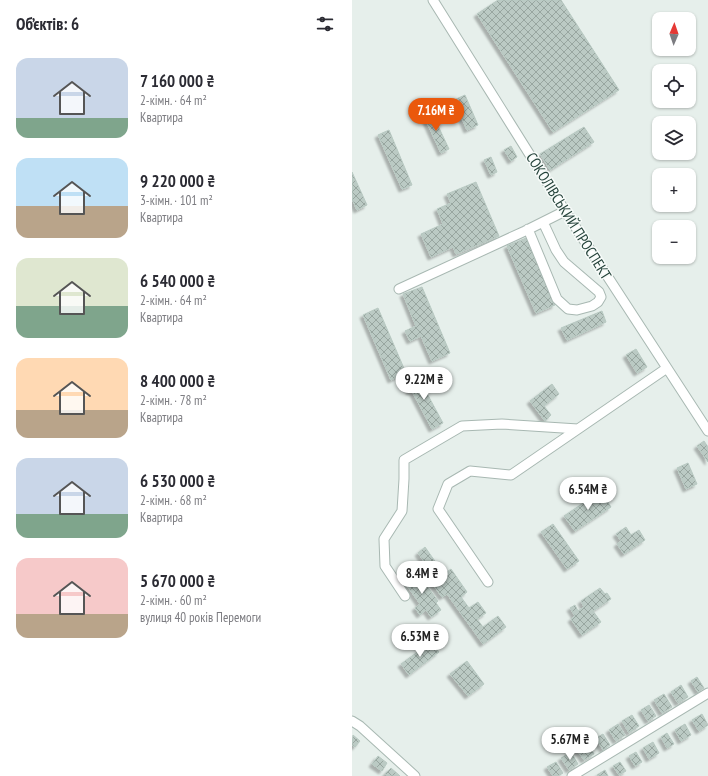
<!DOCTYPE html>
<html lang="uk">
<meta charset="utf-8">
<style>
:root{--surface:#fff;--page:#f2f2f3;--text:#2b2b33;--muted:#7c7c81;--accent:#ea580c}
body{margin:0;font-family:"PT Sans Narrow",sans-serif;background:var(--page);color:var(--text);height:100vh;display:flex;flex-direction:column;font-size:15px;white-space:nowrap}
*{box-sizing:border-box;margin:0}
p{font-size:13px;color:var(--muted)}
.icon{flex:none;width:22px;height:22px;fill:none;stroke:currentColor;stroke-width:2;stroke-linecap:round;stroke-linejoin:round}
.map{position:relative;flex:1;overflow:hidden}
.side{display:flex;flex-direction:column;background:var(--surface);width:352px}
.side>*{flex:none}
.needle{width:26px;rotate:2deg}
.controls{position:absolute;left:300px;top:12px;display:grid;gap:8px}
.controls a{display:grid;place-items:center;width:44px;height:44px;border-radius:8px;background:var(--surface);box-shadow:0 1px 3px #0004;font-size:20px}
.price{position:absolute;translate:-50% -34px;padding:0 9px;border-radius:14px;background:#fff;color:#222;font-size:13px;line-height:26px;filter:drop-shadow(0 1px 2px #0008)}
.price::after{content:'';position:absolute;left:50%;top:24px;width:12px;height:9px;margin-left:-6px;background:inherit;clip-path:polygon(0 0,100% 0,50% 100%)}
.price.current{background:var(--accent);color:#fff}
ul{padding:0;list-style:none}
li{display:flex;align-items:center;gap:12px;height:100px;padding:0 16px}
li span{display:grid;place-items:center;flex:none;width:112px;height:80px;border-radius:12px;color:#555}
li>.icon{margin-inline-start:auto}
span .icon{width:48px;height:48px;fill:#fffc;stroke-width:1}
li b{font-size:17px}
h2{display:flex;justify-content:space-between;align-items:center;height:48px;padding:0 16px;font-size:17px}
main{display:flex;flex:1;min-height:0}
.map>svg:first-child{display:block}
.building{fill:url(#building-cross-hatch);stroke:#b8c9c2;filter:url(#shadow)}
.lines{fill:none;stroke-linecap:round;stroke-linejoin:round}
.minor-casing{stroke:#a8b8b2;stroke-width:11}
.minor{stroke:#fff;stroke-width:9}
.labels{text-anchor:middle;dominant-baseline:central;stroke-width:3;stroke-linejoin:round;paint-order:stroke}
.street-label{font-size:15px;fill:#24423a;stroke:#f7fbf9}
</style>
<main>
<section class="side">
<h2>Об’єктів: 6<svg class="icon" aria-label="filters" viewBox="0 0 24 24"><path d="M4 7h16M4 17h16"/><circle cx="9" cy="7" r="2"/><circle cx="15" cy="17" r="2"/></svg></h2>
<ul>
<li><span style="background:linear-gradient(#c9d6e8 75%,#7fa58c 0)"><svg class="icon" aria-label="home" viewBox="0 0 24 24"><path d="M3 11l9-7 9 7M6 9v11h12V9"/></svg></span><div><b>7 160 000 ₴</b><p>2-кімн. · 64 m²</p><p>Квартира</p></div></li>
<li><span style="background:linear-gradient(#bfe0f5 60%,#b9a48a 0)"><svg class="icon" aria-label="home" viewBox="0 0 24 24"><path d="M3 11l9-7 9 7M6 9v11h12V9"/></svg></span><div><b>9 220 000 ₴</b><p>3-кімн. · 101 m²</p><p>Квартира</p></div></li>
<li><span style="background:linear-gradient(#dfe7d0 60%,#7fa58c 0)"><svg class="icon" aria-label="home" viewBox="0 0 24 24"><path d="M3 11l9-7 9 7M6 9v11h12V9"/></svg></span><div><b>6 540 000 ₴</b><p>2-кімн. · 64 m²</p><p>Квартира</p></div></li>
<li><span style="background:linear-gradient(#ffd9b3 65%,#b9a48a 0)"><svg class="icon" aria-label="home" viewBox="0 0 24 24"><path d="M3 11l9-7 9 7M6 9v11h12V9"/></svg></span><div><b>8 400 000 ₴</b><p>2-кімн. · 78 m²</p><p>Квартира</p></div></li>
<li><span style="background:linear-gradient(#c9d6e8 70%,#7fa58c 0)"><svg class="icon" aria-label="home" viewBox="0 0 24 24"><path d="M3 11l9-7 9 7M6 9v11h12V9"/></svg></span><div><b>6 530 000 ₴</b><p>2-кімн. · 68 m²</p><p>Квартира</p></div></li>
<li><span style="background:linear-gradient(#f6c9c9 70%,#b9a48a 0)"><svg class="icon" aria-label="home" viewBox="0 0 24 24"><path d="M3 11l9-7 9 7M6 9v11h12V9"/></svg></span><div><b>5 670 000 ₴</b><p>2-кімн. · 60 m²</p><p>вулиця 40 років Перемоги</p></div></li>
</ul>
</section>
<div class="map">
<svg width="356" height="776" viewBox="0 0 356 776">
<defs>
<pattern id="building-cross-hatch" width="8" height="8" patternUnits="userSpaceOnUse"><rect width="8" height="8" fill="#bbcac4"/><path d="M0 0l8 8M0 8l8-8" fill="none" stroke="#98a6a0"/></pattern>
<filter id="shadow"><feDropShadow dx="-3" dy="3" stdDeviation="1" flood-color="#0004"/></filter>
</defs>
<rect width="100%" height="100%" fill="#e6efeb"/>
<path class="building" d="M146 0H209L267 90 201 132 125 14Z
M113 95 126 125 115 130 102 100Z
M79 111 97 149 89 153 71 114Z
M232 127 242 142 198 170 188 154Z
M37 130 60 185 50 189 26 135Z
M159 146 165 157 159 161 152 150Z
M139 157 145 172 139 175 132 160Z
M0 172 15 205 5 210 0 199Z
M124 182 147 236 104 254 101 247 79 257 69 234 91 224 85 209 99 203 95 194Z
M174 238 203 305 184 313 155 246Z
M70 287 98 353 80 361 69 336 58 341 53 331 64 326 51 294Z
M26 308 54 373 39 380 11 315Z
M250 311 254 322 215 340 209 328Z
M284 349 295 367 285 373 274 355Z
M65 375 91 423 80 429 60 391 58 392 52 381Z
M200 384 207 394 192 406 199 415 193 421 178 401Z
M352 441 356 447V462L345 446Z
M336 463 345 484 334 489 325 468Z
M249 491 259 507 223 531 212 516Z
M201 524 227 561 215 569 189 532Z
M274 527 279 535 287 530 293 540 272 554 265 544 269 541 264 534Z
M73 547 92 574 99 569 115 592 109 597 117 608 126 602 134 613 125 619 131 627 146 616 154 627 131 644 95 594 90 597 79 582 84 578 66 553Z
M64 571 86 601 84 603 89 610 79 617 74 610 68 615 63 608 68 604 51 580Z
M248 588 253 594 255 593 259 599 241 611 249 622 230 635 219 619 223 616 218 608 223 605 226 611 232 607 229 601Z
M79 642 87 652 57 675 49 664Z
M115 661 132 684 116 696 98 674Z
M345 677 352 688 346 692 339 681Z
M329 685 336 697 326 703 319 692Z
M312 694 320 707 310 713 302 700Z
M297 705 304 716 296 721 289 710Z
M350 714 356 725 347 731 340 720Z
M280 715 287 726 277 733 270 721Z
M266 724 273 735 264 741 257 730Z
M333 724 339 735 329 741 323 730Z
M315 733 322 744 315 748 309 737Z
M251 734 258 745 251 750 244 738Z
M1 735 8 741 3 747 0 745Z
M301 742 307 753 297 759 291 748Z
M236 743 242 754 232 760 225 750Z
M219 752 226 764 217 770 209 758Z
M284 752 290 762 283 766 277 756Z
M26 756 35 763 30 771 20 764Z
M204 762 211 773 206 776H201L195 767Z
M268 762 274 771 267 775 261 766Z
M39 768 48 776H35L33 774Z
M253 770 256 776H246L245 775Z"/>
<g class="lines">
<defs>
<path id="minor" d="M81 0 213 211 356 431
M176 229 205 299 216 309 225 310 240 306 246 302 249 297 247 292 212 262 204 250 191 222
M47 289 173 231 213 211
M136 582 86 509 96 484 118 471 159 475 315 368
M53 596 33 566 32 539 50 511 52 479V460L110 426 150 424 226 429
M0 721 8 726 63 776
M220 776 356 693"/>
</defs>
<use href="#minor" class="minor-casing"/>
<use href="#minor" class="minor"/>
</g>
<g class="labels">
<g class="street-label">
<text transform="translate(217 216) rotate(58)">СОКОЛІВСЬКИЙ ПРОСПЕКТ</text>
</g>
</g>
</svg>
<div class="controls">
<a><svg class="needle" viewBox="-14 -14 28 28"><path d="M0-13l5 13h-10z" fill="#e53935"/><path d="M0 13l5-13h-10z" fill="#7c7c81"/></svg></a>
<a><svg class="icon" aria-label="locate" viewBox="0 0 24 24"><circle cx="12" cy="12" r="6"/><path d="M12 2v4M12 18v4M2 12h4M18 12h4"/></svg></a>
<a><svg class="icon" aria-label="layers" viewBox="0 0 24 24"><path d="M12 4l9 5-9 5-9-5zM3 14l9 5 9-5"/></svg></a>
<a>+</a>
<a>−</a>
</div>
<b class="price current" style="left:84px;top:132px">7.16M ₴</b>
<b class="price" style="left:72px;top:401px">9.22M ₴</b>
<b class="price" style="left:236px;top:511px">6.54M ₴</b>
<b class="price" style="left:70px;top:595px">8.4M ₴</b>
<b class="price" style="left:68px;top:658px">6.53M ₴</b>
<b class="price" style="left:218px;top:761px">5.67M ₴</b>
</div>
</main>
